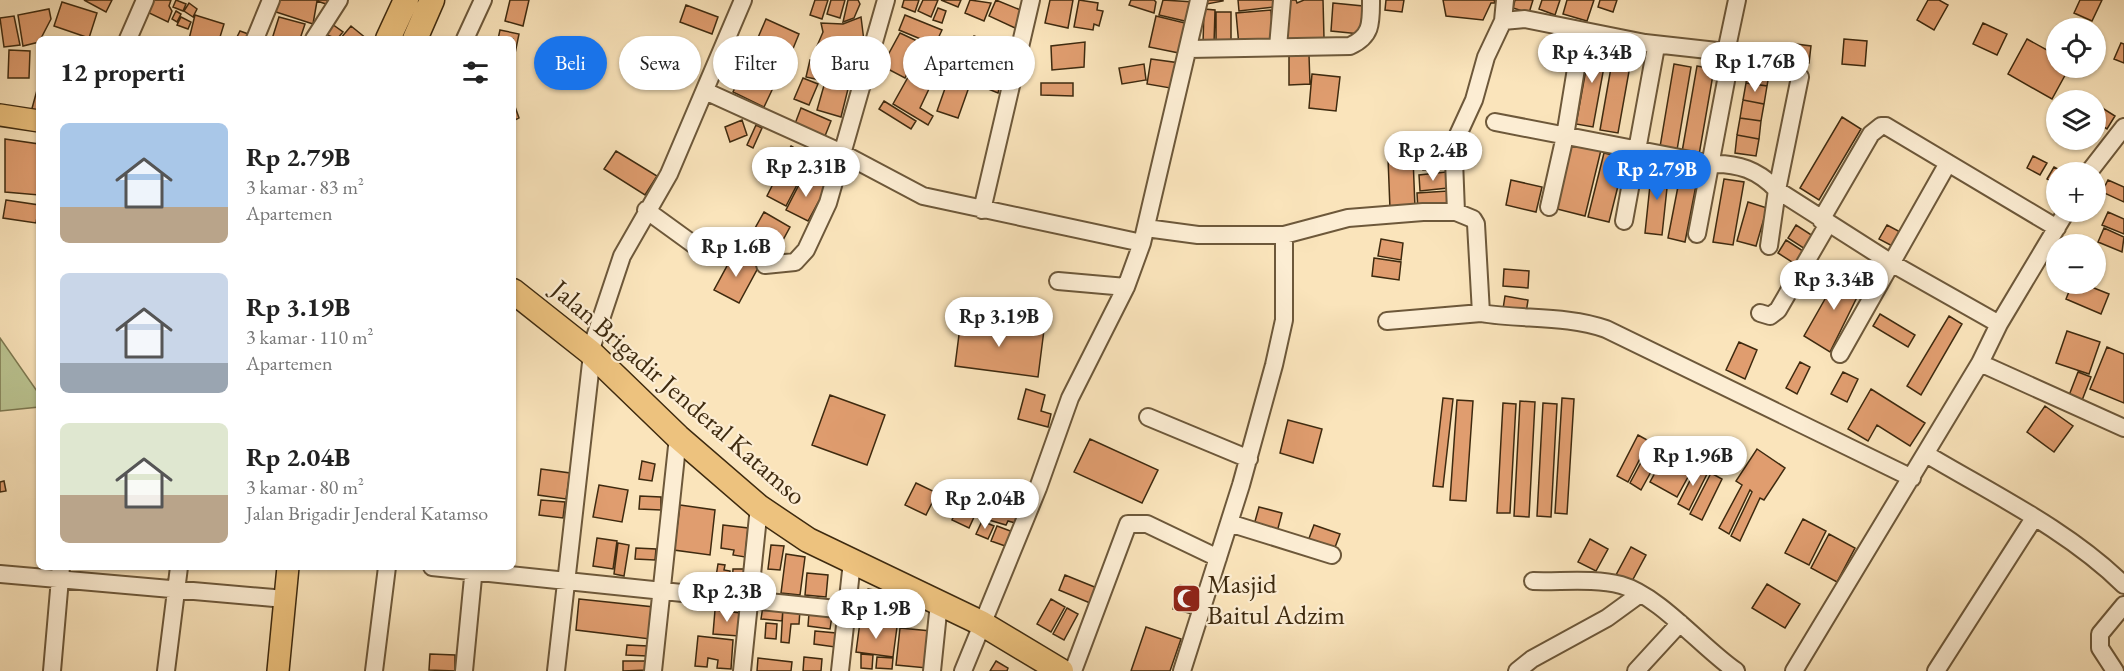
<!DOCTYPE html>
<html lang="id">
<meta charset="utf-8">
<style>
:root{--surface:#fff;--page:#f2f2f2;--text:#222;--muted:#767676;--accent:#1a73e8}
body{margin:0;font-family:"EB Garamond",serif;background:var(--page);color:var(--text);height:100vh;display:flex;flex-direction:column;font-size:22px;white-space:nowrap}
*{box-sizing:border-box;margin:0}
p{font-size:20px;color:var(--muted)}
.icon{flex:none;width:33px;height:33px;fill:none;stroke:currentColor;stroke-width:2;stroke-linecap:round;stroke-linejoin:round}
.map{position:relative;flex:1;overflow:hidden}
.sheet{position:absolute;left:36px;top:36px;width:480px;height:534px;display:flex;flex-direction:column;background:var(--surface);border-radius:9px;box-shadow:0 2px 4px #0004}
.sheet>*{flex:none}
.guide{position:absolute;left:534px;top:36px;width:570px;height:54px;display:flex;gap:12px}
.fabs{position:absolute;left:2046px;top:18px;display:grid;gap:12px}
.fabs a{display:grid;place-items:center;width:60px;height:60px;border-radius:50%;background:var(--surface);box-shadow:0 2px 4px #0004;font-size:30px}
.price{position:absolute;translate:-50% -51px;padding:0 14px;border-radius:21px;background:#fff;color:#222;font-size:20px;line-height:39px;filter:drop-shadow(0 2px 3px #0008)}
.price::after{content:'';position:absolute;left:50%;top:36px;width:18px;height:14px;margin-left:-9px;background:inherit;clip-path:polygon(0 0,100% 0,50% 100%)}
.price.selected{background:var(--accent);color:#fff}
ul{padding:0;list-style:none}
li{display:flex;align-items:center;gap:18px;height:150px;padding:0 24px}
li span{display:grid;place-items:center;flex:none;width:168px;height:120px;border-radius:9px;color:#555}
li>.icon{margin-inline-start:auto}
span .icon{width:72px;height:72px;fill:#fffc;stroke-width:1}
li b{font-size:26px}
h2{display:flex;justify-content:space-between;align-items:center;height:72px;padding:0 24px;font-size:26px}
.chip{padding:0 21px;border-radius:27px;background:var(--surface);box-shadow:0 2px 4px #0004;font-size:21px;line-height:54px}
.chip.selected{background:var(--accent);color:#fff}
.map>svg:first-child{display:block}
.green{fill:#bbc592;stroke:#7c7850;stroke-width:1.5}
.building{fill:#e09d6f;stroke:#3e2a0f;stroke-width:1.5}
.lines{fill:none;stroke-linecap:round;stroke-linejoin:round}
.minor-casing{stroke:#6d583a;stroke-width:20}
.major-casing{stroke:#3e2a0f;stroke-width:24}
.highway-casing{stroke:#3e2a0f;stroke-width:27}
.minor{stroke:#fcedd3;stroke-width:16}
.major{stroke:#edc27e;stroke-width:21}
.highway{stroke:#edc27e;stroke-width:24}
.labels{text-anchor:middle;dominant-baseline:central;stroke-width:4.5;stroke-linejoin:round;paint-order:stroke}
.street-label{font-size:27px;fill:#3e2a0f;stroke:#fcedd3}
.poi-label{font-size:27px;fill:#3e2a0f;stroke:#fcedd3;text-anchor:start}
</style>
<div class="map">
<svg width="2124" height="671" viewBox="0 0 2124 671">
<rect width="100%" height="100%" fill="#fae4bb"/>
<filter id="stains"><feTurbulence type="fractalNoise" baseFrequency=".00333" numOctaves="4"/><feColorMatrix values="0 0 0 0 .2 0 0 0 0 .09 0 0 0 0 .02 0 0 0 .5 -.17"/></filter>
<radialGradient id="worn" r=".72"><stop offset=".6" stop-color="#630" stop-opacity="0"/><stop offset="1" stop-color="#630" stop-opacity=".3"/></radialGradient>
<path class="green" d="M0 338 39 394V407L0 411Z"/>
<path class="building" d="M84 0H112L106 12Z
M150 0H171L169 6 172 11 168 22 145 11Z
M176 0 186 4 183 11 173 7Z
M277 0H334L332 6 317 1 313 24 273 11Z
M510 0H529L523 26 505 21Z
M815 0H828L822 19 810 15Z
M831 0H845L840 18 827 14Z
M848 0H858L860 4 854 18 843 22Z
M904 0H919L915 12 902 7Z
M923 0H938L931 17 918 11Z
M941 0H961L958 7Z
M970 0 991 3 984 21 965 13Z
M996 0 1023 11 1015 28 989 16Z
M1050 0H1073L1068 28 1045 23Z
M1079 0 1098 3 1097 10 1103 11 1099 26 1094 24 1093 30 1074 27Z
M1131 0H1154L1156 2 1154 13 1129 5Z
M1163 0 1194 2 1189 22 1159 15Z
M1206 0H1223V1L1207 4Z
M1238 0H1273L1274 7 1239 11Z
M1283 0H1296L1297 3 1304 0H1323L1324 38 1284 42Z
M1386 0H1404L1402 12 1385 10Z
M1443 0H1494L1495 3H1491L1483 20 1446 16Z
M1515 0H1533L1529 13 1513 8Z
M1542 0H1560L1555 15 1539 9Z
M1567 0H1594L1587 21 1563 14Z
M1600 0H1617L1613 12 1598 7Z
M1928 0H1939L1948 5 1934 30 1917 20Z
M2080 0H2102L2092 21 2074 13Z
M62 2 97 13 89 38 54 26Z
M189 3 197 9 193 17 184 11Z
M1333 3 1363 6 1360 34 1331 31Z
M686 5 718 17 712 34 680 22Z
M938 8 946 11 942 23 933 20Z
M49 9 51 19 39 42 23 46 18 15Z
M1204 9 1215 10 1214 44H1203Z
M1271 10 1273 43 1239 46 1236 13Z
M176 11 181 14 177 22 172 19Z
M1216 12H1231V44H1216Z
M195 15 224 24 220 37 226 39H189Z
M905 15 942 30 935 45 899 30Z
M14 16 20 45 4 47 0 18Z
M1156 16 1189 24 1184 54 1149 47Z
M181 17 191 22 188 29 177 25Z
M279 17 305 24 300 39H272Z
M861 17 864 41 851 43 845 58 817 46 823 32 821 23 843 24Z
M766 19 799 34 790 56 757 40Z
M1983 23 2007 34 1997 55 1973 44Z
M332 24 343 32 337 39 325 34Z
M351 26 367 39H340Z
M500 30 519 34 513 63V39H498Z
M240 31 251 35 249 39H236Z
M900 33 932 48 925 65 914 60 905 78 882 66Z
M974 36 998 45 992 63 968 54Z
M1844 39 1867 41 1865 66 1842 64Z
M2027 39 2056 55V68H2069L2052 99 2008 74Z
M1085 42 1084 67 1052 70 1051 46Z
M1591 42 1608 45 1593 127 1576 124Z
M1788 43 1811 46 1809 63 1785 60Z
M2121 43 2124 44V63L2114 59Z
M751 44 790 58 783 78 744 64Z
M1004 45 1015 50 1011 58 1001 53Z
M1615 45 1633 49 1618 133 1600 130Z
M9 50 30 51 29 78H8Z
M1289 55H1309L1310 84 1289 85Z
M1151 59 1180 63 1176 89 1147 84Z
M810 60 833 66 829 82 806 77Z
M978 62 1003 73 998 93 971 82Z
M916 63 936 74 920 108 933 116 928 125 893 104Z
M1144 64 1146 80 1122 84 1119 68Z
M1674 64 1691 67 1677 150 1660 147Z
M1748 65 1770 69 1767 86 1746 83Z
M1697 66 1714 69 1699 155 1682 152Z
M749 68 766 75 763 84 773 88 764 107 733 92 742 74 746 75Z
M1312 74 1340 77 1336 111 1309 108Z
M803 78 818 84 809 105 794 99Z
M948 80 969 87 958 118 937 111Z
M825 82 848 89 841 117 817 110Z
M39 83V114L31 112Z
M1041 83H1073V96L1041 95Z
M1746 83 1767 86 1764 104 1743 100Z
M1743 100 1764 104 1761 121 1740 118Z
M513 101 519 118 513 121Z
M884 101 916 121 911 129 879 109Z
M2096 104 2115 116 2107 129 2096 122Z
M801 108 831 121 823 141 793 129Z
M1842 117 1861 129 1819 200 1800 188Z
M1740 118 1761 121 1759 139 1737 135Z
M742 120 747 135 730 142 725 127Z
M756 125 762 128 753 148 747 145Z
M1737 135 1759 139 1756 156 1735 153Z
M5 139 39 144V195L5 192Z
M1572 143 1601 150 1585 216 1557 209Z
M791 146 813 159 805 173 783 161Z
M1443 148 1445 168 1423 170 1421 150Z
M616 151 657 176 645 195 604 169Z
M1604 153 1625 158 1609 222 1588 217Z
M2033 156 2047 163 2040 175 2027 168Z
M1413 157 1415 208 1390 209 1388 158Z
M782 166 801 177 786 206 767 196Z
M1652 166 1669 169 1662 235 1645 233Z
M2054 167 2063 172H2056V184L2047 179Z
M1681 171 1698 175 1685 242 1668 238Z
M1446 172 1448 188 1420 191 1419 175Z
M804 175 827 186 808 221 786 210Z
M1724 179 1744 182 1733 245 1713 242Z
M1511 180 1542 187 1536 212 1506 205Z
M2108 180 2124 187V202L2102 192Z
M1448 191 1449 209 1418 211 1417 193Z
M6 200 39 205 36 223 3 218Z
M1748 202 1767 208 1756 246 1737 241Z
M764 212 790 227 776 253 749 239Z
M2108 212 2124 219V234L2102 225Z
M1796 225 1813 236 1805 249 1788 238Z
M1887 225 1904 234 1896 248 1879 239Z
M2104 228 2124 237 2122 252 2098 242Z
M1381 239 1403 243 1401 260 1378 256Z
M1786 240 1803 251 1795 264 1778 253Z
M734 253 759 266 739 303 714 290Z
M1374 258 1401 262 1399 280 1372 276Z
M1504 269 1529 271 1528 288 1503 286Z
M1841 271 1864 283 1830 352 1804 336Z
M2072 284H2084L2109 294 2101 314 2066 299Z
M1505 296 1528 300 1526 313 1503 309Z
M1880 314 1915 335 1908 347 1873 326Z
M1949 316 1962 324 1921 395 1907 386Z
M961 319 1044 330 1038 377 955 366Z
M2067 331 2100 342 2089 374 2056 363Z
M1739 342 1757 350 1745 379 1726 370Z
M2107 347 2124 354V403L2090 389Z
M1800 362 1810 367 1797 394 1786 388Z
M1843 372 1858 379 1847 402 1831 394Z
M2078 372 2091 377 2081 403 2068 398Z
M1026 389 1045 395 1041 411 1051 414 1048 427 1018 419Z
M1871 389 1925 423 1910 446 1877 425 1868 441 1848 429Z
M830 395 885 415 867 465 812 445Z
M1443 398 1453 399 1443 487 1433 486Z
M1562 398 1574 399 1567 514 1555 513Z
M1457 400 1473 401 1466 501 1450 500Z
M1520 401 1535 402 1529 517 1514 516Z
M1503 403 1516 404 1510 513H1497Z
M1543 403 1557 404 1551 517 1537 516Z
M2045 406 2073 426 2054 452 2027 432Z
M1288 420 1322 429 1313 463 1280 453Z
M1638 435 1649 441 1628 482 1617 476Z
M1090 439 1158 470 1142 503 1074 472Z
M1652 442 1664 448 1641 490 1630 483Z
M1757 449 1785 468 1764 500 1760 498 1740 541 1731 536 1752 492 1750 490 1729 534 1719 528 1742 485 1736 481Z
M1667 451 1694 466 1677 497 1650 482Z
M642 461 655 464 652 481 639 479Z
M1698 465 1709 470 1689 510 1678 504Z
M541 469 570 473 566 499 538 495Z
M1711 473 1722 479 1702 520 1690 514Z
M4 481 6 491 0 492V482Z
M916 483 937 493 926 515 905 505Z
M964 484 984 491 980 500 960 493Z
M599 485 628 490 622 522 593 517Z
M991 492 1015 499 1012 506 1023 510 1019 524 1008 521 1006 525 982 518Z
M640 496 661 497V510L639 509Z
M541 500 565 502 563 518 539 515Z
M680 505 715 510 710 555 674 550Z
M1259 507 1282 513 1277 532 1254 525Z
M957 509 974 517 969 528 952 520Z
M1803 519 1826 531 1809 565 1785 553Z
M982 521 994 526 988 539 976 534Z
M723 525 748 528 745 557 733 555 734 550 721 548Z
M1314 525 1340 534 1334 550 1308 541Z
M997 526 1013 532 1008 547 991 541Z
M1829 534 1855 548 1837 582 1811 568Z
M597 538 617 541 613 569 593 566Z
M1590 539 1608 549 1596 571 1578 562Z
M618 543 629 545 624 576 614 574Z
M771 545 784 546 780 570 768 569Z
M1631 547 1646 555 1631 583 1616 575Z
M636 548 656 549 655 560 635 559Z
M786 554 805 557 800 595 781 593Z
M718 564 725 565 724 570 730 571 728 585 715 583Z
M733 569H746L745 587 732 586Z
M807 573 828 575 826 597 805 595Z
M1065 575 1097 588 1090 603 1059 590Z
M1767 584 1800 604 1785 628 1752 608Z
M1180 585 1199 590 1193 614 1173 609Z
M868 589 880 591 879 608 862 606Z
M579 599 654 607 650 639 576 630Z
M1051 599 1065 607 1051 632 1037 624Z
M763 606 783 608 782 621 761 619Z
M783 608 800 610 799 624H791L789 643 781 642Z
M1067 608 1078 614 1064 640 1053 634Z
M715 610 741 613 739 636 713 634Z
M809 613 832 616 830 629 808 626Z
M860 622 897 627 893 657 856 652Z
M766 623 777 624 776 639 765 638Z
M1146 627 1181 639 1170 671H1131Z
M900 628 931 631 927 668 896 665Z
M815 631 836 633 835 647 814 644Z
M698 636 733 640 731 669 717 668 718 660 708 658 707 667 695 666Z
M627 645 648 646 647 656 626 655Z
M430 654 455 655V671L429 670Z
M861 654 873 655 872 669 861 668Z
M804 657 822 659 821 671H803Z
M877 657 893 658 892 669 876 668Z
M758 658 792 662 791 671H757Z
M623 661H647V670L623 671Z
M996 661 1008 668 1007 671H990Z"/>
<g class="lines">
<defs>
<path id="minor" d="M1503 21 1505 0
M128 39 145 0
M255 39 271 0
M314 39 339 0
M465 39 483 0
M1278 47 1282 0
M1189 49 1350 46C1372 36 1371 23 1371 0
M705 91 840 152 923 196 1142 243
M1495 122 1711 164C1738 163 1758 170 1777 190L1893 264 1999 324
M2089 172 2124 127
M1549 207 1565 136 1581 38
M646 210 697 247
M982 210 1031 0
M1456 212 1454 160 1457 137 1474 100 1486 57 1503 21 1525 19 1645 43 1726 52 1737 0
M1821 220 1871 134 1881 126H1886L2057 228
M1624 221 1655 52
M1146 228 1198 235H1284L1348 218 1423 212H1456L1473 219 1476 224 1481 313C1522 320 1566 315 1606 329L1912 478
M1697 234 1729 65
M1769 246 1777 190 1800 77
M765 265 795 262 806 250 828 203 886 0
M1058 281 1126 287
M1760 313 1770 316 1778 310 1828 224
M1387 321 1481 313
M590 352 622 256 669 174 743 0
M1840 354 1948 163
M1980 363 2124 428
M1148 417 1249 459
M1926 454C1993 494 2068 530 2124 585
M1229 523 1332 555
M432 567 846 610
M0 574 285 599
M1533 581C1561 582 1594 578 1621 585 1660 596 1702 648 1736 671
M52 671 61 567
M166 671 179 567
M374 671 387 567
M464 671 474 567
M556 671 592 354
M653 671 678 437
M742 671 759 507
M840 671 852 562
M932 671 939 603
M963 671 1038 488 1070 398 1126 287 1142 243 1199 0
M1073 671 1128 524H1147L1218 558
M1182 671 1241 485 1274 365 1284 320V235
M1517 671 1532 659 1607 618 1640 594
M1636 671 1680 623
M1794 671 1980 363 1999 324 2066 212
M1936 671 2034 518
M2115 671 2100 648V634L2124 605"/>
<path id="major" d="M0 115 39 121
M278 671 288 567"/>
<path id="highway" d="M388 39 406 0
M415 39 432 0
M513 291 590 352 678 437 759 507 808 540 981 623 1061 671"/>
</defs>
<use href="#minor" class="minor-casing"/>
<use href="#major" class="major-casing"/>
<use href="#highway" class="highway-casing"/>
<use href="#minor" class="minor"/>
<use href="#major" class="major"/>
<use href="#highway" class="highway"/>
</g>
<defs>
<symbol id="mosque-square" viewBox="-11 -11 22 22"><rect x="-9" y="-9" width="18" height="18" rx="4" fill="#8f2418" stroke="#fcedd3"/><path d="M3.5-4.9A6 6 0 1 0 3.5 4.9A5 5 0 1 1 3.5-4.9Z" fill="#fff"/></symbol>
</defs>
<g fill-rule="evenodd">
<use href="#mosque-square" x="1170" y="582" width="33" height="33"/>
</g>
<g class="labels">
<g class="street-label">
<text transform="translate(679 392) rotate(41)">Jalan Brigadir Jenderal Katamso</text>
</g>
<g class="poi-label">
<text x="1207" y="583">Masjid<tspan x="1207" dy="31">Baitul Adzim</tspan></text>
</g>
</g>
<rect width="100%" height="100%" filter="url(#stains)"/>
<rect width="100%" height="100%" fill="url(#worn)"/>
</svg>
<div class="fabs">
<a><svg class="icon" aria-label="locate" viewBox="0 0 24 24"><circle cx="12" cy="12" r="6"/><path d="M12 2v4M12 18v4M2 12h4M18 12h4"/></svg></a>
<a><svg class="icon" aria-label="layers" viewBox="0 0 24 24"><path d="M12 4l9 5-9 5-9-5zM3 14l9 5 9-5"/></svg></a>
<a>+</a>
<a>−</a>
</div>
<b class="price" style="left:1592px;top:84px">Rp 4.34B</b>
<b class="price" style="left:1755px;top:93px">Rp 1.76B</b>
<b class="price" style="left:1433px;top:182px">Rp 2.4B</b>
<b class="price" style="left:806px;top:198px">Rp 2.31B</b>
<b class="price selected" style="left:1657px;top:201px">Rp 2.79B</b>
<b class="price" style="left:736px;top:278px">Rp 1.6B</b>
<b class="price" style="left:1834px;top:311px">Rp 3.34B</b>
<b class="price" style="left:999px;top:348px">Rp 3.19B</b>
<b class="price" style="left:1693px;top:487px">Rp 1.96B</b>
<b class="price" style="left:985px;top:530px">Rp 2.04B</b>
<b class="price" style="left:727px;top:623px">Rp 2.3B</b>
<b class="price" style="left:876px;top:640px">Rp 1.9B</b>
<div class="guide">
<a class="chip selected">Beli</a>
<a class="chip">Sewa</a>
<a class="chip">Filter</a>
<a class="chip">Baru</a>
<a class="chip">Apartemen</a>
</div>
<section class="sheet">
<h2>12 properti<svg class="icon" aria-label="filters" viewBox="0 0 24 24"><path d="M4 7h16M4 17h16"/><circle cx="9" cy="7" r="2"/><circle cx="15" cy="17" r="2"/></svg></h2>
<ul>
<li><span style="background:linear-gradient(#a9c7e8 70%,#b9a48a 0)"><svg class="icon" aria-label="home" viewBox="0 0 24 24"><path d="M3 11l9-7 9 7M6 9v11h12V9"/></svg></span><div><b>Rp 2.79B</b><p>3 kamar · 83 m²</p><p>Apartemen</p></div></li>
<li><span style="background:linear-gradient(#c9d6e8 75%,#9aa5b1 0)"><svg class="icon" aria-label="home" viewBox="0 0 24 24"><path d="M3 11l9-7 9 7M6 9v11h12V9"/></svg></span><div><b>Rp 3.19B</b><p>3 kamar · 110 m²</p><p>Apartemen</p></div></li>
<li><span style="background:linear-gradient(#dfe7d0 60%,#b9a48a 0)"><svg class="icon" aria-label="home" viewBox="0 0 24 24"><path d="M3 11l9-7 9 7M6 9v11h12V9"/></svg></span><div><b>Rp 2.04B</b><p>3 kamar · 80 m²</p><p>Jalan Brigadir Jenderal Katamso</p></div></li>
</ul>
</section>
</div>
